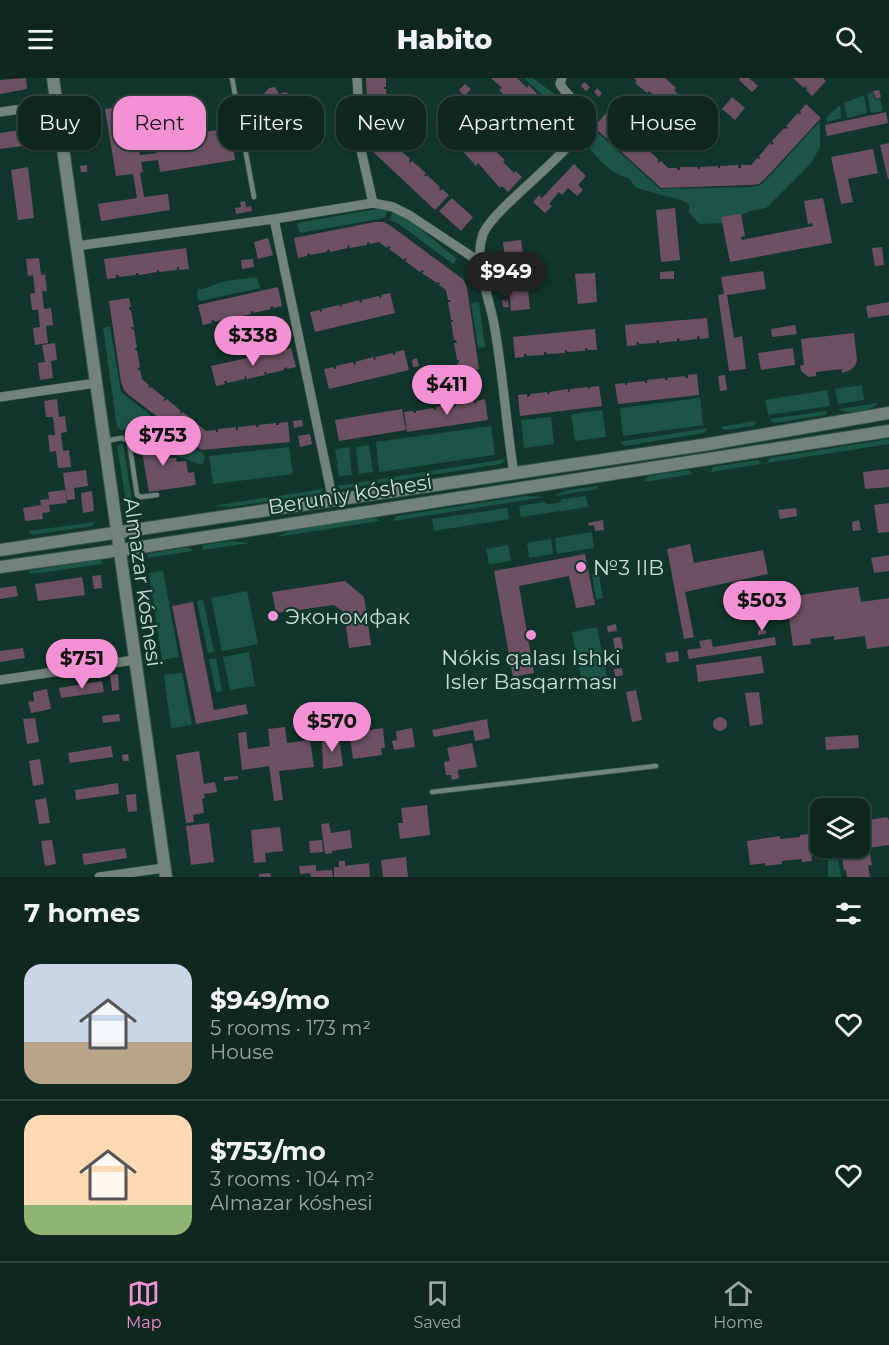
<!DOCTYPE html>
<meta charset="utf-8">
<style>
:root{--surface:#0e2820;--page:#173029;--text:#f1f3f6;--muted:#9ba6a5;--line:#2e443e;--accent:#f491d4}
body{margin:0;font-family:Montserrat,sans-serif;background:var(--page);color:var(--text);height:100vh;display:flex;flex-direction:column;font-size:22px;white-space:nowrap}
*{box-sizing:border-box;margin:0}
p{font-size:20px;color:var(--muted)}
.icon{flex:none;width:33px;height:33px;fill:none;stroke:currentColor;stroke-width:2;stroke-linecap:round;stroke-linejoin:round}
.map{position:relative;height:799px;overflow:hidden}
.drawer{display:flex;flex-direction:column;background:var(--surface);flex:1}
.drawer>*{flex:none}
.guide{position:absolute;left:18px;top:18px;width:854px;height:54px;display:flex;gap:12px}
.buttons{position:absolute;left:810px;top:720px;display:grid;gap:12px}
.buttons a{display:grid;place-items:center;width:60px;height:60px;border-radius:12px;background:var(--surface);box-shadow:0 2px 4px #0004,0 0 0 2px var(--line);font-size:30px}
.price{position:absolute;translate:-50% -51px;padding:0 14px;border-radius:21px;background:var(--accent);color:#111;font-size:20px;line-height:39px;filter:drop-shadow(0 2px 3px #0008)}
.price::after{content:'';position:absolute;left:50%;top:36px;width:18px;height:14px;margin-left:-9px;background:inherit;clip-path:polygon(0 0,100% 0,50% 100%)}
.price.selected{background:#222;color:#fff}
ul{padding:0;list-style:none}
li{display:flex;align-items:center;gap:18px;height:150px;padding:0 24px}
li+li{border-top:2px solid var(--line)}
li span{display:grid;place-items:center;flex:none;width:168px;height:120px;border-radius:18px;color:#555}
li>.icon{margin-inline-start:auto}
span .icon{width:72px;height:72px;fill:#fffc;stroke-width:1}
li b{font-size:26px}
h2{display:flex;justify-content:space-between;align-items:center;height:72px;padding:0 24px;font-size:26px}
.tag{padding:0 21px;border-radius:18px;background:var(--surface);box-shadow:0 2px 4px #0004,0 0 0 2px var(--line);font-size:21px;line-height:54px}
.tag.selected{background:var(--accent);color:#111}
header{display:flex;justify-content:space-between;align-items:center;height:78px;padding:0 24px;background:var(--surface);font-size:27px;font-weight:800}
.dock{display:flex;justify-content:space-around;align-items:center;height:84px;border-top:2px solid var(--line);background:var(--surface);font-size:16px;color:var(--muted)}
.dock a{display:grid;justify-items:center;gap:3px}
.dock .selected{color:var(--accent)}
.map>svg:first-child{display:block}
.green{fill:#1c5546}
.building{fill:#6d5163}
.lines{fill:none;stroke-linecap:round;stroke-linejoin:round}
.service-casing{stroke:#33544a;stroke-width:6}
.minor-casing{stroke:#33544a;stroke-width:10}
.tertiary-casing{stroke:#33544a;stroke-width:14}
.service{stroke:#72827c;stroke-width:4.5}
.minor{stroke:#72827c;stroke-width:9}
.tertiary{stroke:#72827c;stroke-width:12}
.poi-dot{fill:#f491d4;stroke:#12362b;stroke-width:2}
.labels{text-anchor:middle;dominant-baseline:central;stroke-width:4.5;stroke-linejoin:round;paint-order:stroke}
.street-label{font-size:21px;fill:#c9dcd5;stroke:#12362b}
.poi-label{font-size:21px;fill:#c9dcd5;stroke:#12362b;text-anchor:start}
</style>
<header><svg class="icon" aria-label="menu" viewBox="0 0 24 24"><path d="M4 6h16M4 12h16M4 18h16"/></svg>Habito<svg class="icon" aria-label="search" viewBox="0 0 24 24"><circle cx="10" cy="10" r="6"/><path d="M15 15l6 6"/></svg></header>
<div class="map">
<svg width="889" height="799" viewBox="0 0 889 799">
<rect width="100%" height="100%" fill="#12362b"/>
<path class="green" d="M524 0H533L565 24 559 32Z
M873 14 875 22 880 21 883 33 871 35 867 16Z
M864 17 867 35 847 40 844 25Z
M840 27 841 40 827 44 826 40Z
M820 43V70L810 86 766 130 750 133 725 145 699 146 689 134V126L681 122 636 110 629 100C610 96 598 80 585 65L595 52 660 111 750 109 760 107 766 102Z
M376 131 387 133 385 140 300 155 297 145Z
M392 134 407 140 457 181 453 186 399 146 390 142Z
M257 199 260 210 200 223 197 220 198 211C207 212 213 206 222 204 233 201 245 201 257 199Z
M479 224 485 269 478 270 471 225Z
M110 248 121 314 192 370 203 375 205 379 202 387 169 375 156 351 121 352 117 349 103 250Z
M862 307 864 322 838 326 835 311Z
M827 312 830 328 768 337 765 322Z
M700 320 703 347 623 358 620 330Z
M878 325C871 333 848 337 839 331Z
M602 332 606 359 575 363 571 336Z
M827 333 825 337 774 345 769 341Z
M551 339 554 366 524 370 521 342Z
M756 343 754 348 725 352 720 349Z
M491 348 495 377 379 394 376 364Z
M708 350 704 355 625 368 619 364Z
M889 361V366L767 385 770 380Z
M123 366 132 423 126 424 117 367Z
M369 367 373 394 359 396 356 369Z
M289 369 293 396 213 406 209 378Z
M349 369 352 397 339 398 335 371Z
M506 381 501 386 341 411 337 408Z
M758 382 761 386 711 394 713 389Z
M689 392 693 396 644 404 648 398Z
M597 408 598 411 554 418 568 412Z
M323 411 319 416 229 429 212 428Z
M525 418 545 419 393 443 396 438Z
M586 418 588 429 521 439 519 428 544 424 548 426 559 425 562 421Z
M507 430 509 441 434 453 432 441Z
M373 438 380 443 276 459 292 452Z
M95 444 92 448 32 457 28 453Z
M592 454 594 470 557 476 555 460Z
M551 461 553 476 529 480 527 465Z
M231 463 250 465 202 472 203 467Z
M508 467 511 483 489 486 486 471Z
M189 469 193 473 148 480V476Z
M101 481 102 486 31 496 28 493Z
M163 493 179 579 162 582 149 495Z
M599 496 603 520 596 522 592 497Z
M247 513 258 566 222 573 211 520Z
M203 522 214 574 208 575 197 523Z
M597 549 607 599 582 604 572 554Z
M249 574 255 608 230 612 223 579Z
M216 580 222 613 216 614 209 581Z
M182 595 192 647 171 650 164 597Z
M837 773 841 799H828V779L832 774Z"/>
<path class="building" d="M26 0 27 11 0 16V2Z
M366 0H386V9H384V11H386L387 29H385V32H387L388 50H386V52H388V61L395 68 394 70 396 71 397 69 410 81 409 83 410 85 412 83 426 95 424 97 426 99 427 97 440 109 439 111 441 113 442 111 449 117 435 132 369 70Z
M491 0H517L527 10 529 7 551 32 553 29 565 40 563 42 569 48 555 64 548 57 550 56 538 45 537 47 524 35 526 33 514 22 512 24 499 12 502 10Z
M634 0H665L676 10 674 12 685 23 687 21 693 27 679 41 673 36 671 38 660 27 662 25 649 13 647 15 635 5 637 3Z
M740 0H749L758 8 752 14 739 2Z
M793 0H823L826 3 812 18 806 12 807 10 805 8 804 10Z
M584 4 590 9 586 13 581 8Z
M465 6 471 11 464 18 459 12Z
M275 9 279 16 286 14 294 21V29L299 33 302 29 312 37 309 42 312 45 308 51 304 48 300 53 290 45 292 42 287 38 279 40 271 34V26L263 23V17L269 10Z
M597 10 602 15 599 19 594 14Z
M879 12 881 19 876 21 873 13Z
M732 19 745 30 735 42 722 31Z
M806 26 821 40 765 101 759 106 751 107 661 110 594 49 607 34 614 40 613 42 615 43 616 42 629 54 627 56 629 57 631 55 644 68 643 70 644 71 646 70 659 82 657 83 659 85 661 83 668 90H677V92H680V89H697L698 91H700V89L718 88V90H720V88L738 87V90H741V87H751L757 80 759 81 760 80 759 78 770 65 772 67 774 65 772 63 784 50 786 51 788 50 786 48 798 35 800 37 801 35 800 33Z
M132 27 140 77 157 75 155 62 230 50 235 82 160 94 158 82 141 84 143 94 140 95 144 119 168 116 170 132 101 143 98 126 137 120 133 96 116 98 105 31Z
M450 31 466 50 468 48 481 60 479 62 490 72 492 70 505 82 503 84 514 95 516 93 522 99 508 114 502 108 500 110 478 85 476 88 454 63 452 66 440 54 442 52 435 46Z
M886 34 888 45 827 58 825 47Z
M41 42 44 61 28 63 25 45Z
M20 52 22 68 0 71V55Z
M699 62H707V68H699Z
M889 65V101H888L880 67Z
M873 71 878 95 848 101 853 124 841 126 831 79Z
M574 86 586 98 578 107 583 112 577 118 568 110 562 117 559 114 549 126 552 128 545 135 533 124 539 117 542 120Z
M87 87V94H81L80 88Z
M28 89 34 140 18 142 11 92Z
M452 120 473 139 461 153 439 133Z
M823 120 832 165 730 184 721 139 741 136 745 158 741 159 742 162 777 155 813 148 812 145 808 146 804 123Z
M245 123 246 129 251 128 252 133 236 136 235 130 241 129 240 124Z
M675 130 680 182 661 184 656 132Z
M375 144H384L391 148 464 202 467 210 479 291 459 294 457 285H459V282H457L454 265H457L456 262H454L451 244H453V242H451L448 224H451L450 222H448L446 212 439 207 440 205 438 204 437 205 422 195 424 193 422 192 420 194 405 183 407 181 405 180 404 182 389 171 391 169 388 168 387 170 379 164 370 166 369 164H367V167L350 170 349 167 347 168 348 170 330 174 329 171 327 172V174L310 177 309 175 307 176V178L298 180 294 160Z
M268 160 273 177 258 181 254 164Z
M521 162 523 176 533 175 535 190 506 193 503 164Z
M882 169 884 187 875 188 872 170Z
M186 170 189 191 179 192V189L177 190V192L159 194V192H157V194L139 197 138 195H136V197L119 199V197H116V200L107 201 104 181Z
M39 180 41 197 45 196 47 213H42L44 231 51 230 53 247 46 248 48 265 35 267 33 250 40 249 38 232H32L30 216 35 215 33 197 28 198 26 181Z
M253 181 254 189 242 191 241 182Z
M674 193V201H660V194Z
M763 193 766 211 727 217 734 260 742 258 746 291 729 293 718 217 724 216 721 199Z
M595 195 597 224 578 226 575 196Z
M527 201 530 231 511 233 508 203Z
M278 209 282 228 273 230V228L270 229 271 231 254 235 253 233H251V236L234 240 233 238H231V240L214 244V242L211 243 212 245 203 247 198 227Z
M390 215 395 235 315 254 310 234 320 232V234L322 233V231L339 227 340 229H342L341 227 359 222 360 225 362 224V222L379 218V220L382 219 381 217Z
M129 220 131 229H129V232H131L134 249H131L132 252 134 251 137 270H135V272H137L140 289 138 290V292H140L142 301 149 307 148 309 150 310 151 309 165 320 163 322 165 323 167 321 181 333 180 334 181 336 183 334 197 345 195 347 197 348 199 347 206 353 216 352V354H218V351L236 349V352H238V349L256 347V349H259L258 347 276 345V347H279V345L288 344 290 364 201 372 129 317 124 312 121 304 109 223Z
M508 221 509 229H503L502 222Z
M889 224V237L868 240 866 228Z
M707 240 709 260 700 261 699 258 697 259V261L680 263 679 260H677V263L659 265V262L656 263 657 265 639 266V264H636L637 267 627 268 625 247Z
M795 247 797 256 772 259 771 251Z
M595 251 597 272H587V270H585V273L567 274V272H565V275L547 276 546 274H544V277L527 278 526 276H524V279L515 280 513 259Z
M854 255 857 282 855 288 850 292 842 295V291L816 294V298L809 299 801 293 800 288 804 287 801 261Z
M55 265 57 282 51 283 53 300 40 302 38 285 45 284 42 267Z
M291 270 296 289 287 291 286 289 284 290V292L267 296 266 294H264L265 297 247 301 246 298 244 299 245 301 227 305V303H224L225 306 216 308 211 288Z
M793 270 795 287 761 292 758 275Z
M404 272 409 292 329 311 324 291 334 289V291H336V288L353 284 354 287 356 286 355 284 373 279 374 282 376 281 375 279 393 275V277L396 276 395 274Z
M417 280 419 288 413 289 412 282Z
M697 296 699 317 618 326 615 306 625 305V307H627V305L645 303V305H647V302L665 300V302H668L667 300 685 298V300H688V297Z
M725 297 727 312 720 313 718 298Z
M599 308 602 328 520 338 518 317 527 316V319L530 318V316L547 314V316H550L549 314 568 311V314L570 313V311L588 309V311H590V309Z
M57 321 59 339 65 338 67 354 61 355 63 373 69 372 71 389 58 390 56 373 50 374 48 357H55L53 339H46L44 323Z
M485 321 488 342 407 354 404 334 413 333 414 335H416V333L433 330 434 332H436V329L454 326V329L456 328V326L474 323V326L476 325V323Z
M402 331 406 352 339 363 335 342Z
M302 342 303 348 294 350 293 343Z
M157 353 161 380H176L177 384 186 383 188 395 194 394 196 407 149 414 139 356Z
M310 356 312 366 300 369 298 358Z
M889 391V409L865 411 863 394Z
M86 392 88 408 74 410 75 421 67 422 63 395Z
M65 412 67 425 49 427 50 434 42 435 43 441 25 443 23 430 41 427 40 422 49 421 48 414Z
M92 413 94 433 83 435 81 415Z
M889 425V454L878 455 874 427Z
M796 430 797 438 780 441 778 432Z
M603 442 604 452 595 453 594 447 589 448 588 445Z
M859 442 861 452 853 453 852 444Z
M690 466 694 485 763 472 768 496 685 514 694 559 684 561 667 471Z
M585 476 595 527 576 530 569 498 519 508 534 595 513 599 494 493Z
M889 477V493L874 495 871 480Z
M101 497 102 510 94 511 92 498Z
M82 499 85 517 38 523 35 506Z
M345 503 364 519 371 567 349 570 344 534 334 527 276 535 272 514Z
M16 508 18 518 0 521V510Z
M858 509 861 524 889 520V568L867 571 865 558 834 562V558L810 561 811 566 793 568 786 519Z
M193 524 214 632 246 626 248 636 196 646 172 528Z
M616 546 617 553 608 554 607 548Z
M758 552H766V556L758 557Z
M621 559 623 571 615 573 613 560Z
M775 559 776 567 689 581 687 572 701 570 699 563 711 561 713 569Z
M94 565 96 575 53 582 51 571Z
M23 570 25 580 0 584V573Z
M678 573 679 583 667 585 665 575Z
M761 578 764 595 698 604 696 587Z
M622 590 623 597 615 599 614 591Z
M118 596 119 612 112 613 110 597Z
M102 603 104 614 61 620 59 610Z
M47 611 51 631 31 635 28 624 34 623 33 614Z
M636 612 642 642 632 644 626 614Z
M759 614 763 646 750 648 745 615Z
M119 636 120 643 103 645 102 638Z
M362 636 364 653 383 650 385 670H381L382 677 353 681 347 638Z
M713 646a7 7 0 1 1 14 0a7 7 0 1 1-14 0Z
M35 640 39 664 27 666 23 641Z
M487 641 490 660 475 663 473 652 434 659 432 652Z
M285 649 287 665 310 662 314 689 279 693 283 722 274 723 269 688 242 692 238 655 246 654 248 671 270 668 268 651Z
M412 650 415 669 394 672 392 663 397 662 396 653Z
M858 657 859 670 826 672 825 659Z
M339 659 343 688 323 691 322 661Z
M472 665 477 689 458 692 459 700 452 702 451 697H446L444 684 450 683 447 670Z
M111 668 113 679 70 685 68 675Z
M199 673 204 706 215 704 217 714 204 716 205 720 202 721 204 735 193 737 194 744 186 745 176 677Z
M128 676 129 683H123L122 677Z
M40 681 44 706 33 708 29 683Z
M238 698V701L224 703V699Z
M118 705 119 716 76 722 75 712Z
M136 716 137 733 128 734 126 717Z
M46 720 50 745 39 746 35 722Z
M427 727 430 757 400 761 398 745H403L401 730Z
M887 739 889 742V767L869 770 872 787 868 788 870 799H847L846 792H844L841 774H843L842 770H860V756L871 754 869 742Z
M209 745 214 784 191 787 186 748Z
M329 745 331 755 350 752 352 770 332 773V775L325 776 321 746Z
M280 749 283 773 265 775 266 784 254 785 251 752Z
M809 756 812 783 802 784V781L782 783V786L765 788V785L750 787 747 763 780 758V761L800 759V757Z
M52 762 56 786 45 788 41 763Z
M322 762 323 774 310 775 309 763Z
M125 770 127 780 84 787 82 776Z
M406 779 408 799H383L381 782Z
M339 783H345V788L369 785 370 799H334V789H339Z
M316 787V793L332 792 333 799H311L310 795 300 796 299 788Z
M270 795 271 799H259V796Z"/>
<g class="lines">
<defs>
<path id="service" d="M232 0 254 119
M105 363 122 360 129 363 137 417 141 419 157 417
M432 714 656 688"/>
<path id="minor" d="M357 0 361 72 373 125
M0 34 57 26
M274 141 333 423
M76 168 274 141 373 125 393 129 409 137 480 184
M0 319 96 305
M514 396C506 346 503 295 494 246 490 225 482 204 480 183 479 174 480 165 483 156 495 127 587 65 584 40 582 28 566 17 560 6L562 0
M0 602 134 582
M99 799 164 790"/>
<path id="tertiary" d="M53 0 166 799
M0 472 703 367 889 335
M0 489 135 470 889 353"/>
</defs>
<use href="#service" class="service-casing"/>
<use href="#minor" class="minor-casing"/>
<use href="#tertiary" class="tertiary-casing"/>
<use href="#service" class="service"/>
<use href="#minor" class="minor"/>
<use href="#tertiary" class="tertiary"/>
</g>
<g class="poi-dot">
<circle cx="581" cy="489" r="6"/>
<circle cx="273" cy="538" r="6"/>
<circle cx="531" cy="557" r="6"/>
</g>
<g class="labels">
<g class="street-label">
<text transform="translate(350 416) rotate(-9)">Beruniy kóshesi</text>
<text transform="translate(143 504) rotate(82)">Almazar kóshesi</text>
</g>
<g class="poi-label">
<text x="593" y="489">№3 IIB</text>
<text x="285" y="538">Экономфак</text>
<text x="531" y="579" text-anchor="middle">Nókis qalası Ishki<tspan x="531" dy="24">Isler Basqarması</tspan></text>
</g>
</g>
</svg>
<div class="buttons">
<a><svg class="icon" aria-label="layers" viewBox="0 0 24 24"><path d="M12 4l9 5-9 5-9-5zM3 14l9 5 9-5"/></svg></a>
</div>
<b class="price selected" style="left:506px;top:225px">$949</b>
<b class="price" style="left:253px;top:289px">$338</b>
<b class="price" style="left:447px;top:338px">$411</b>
<b class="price" style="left:163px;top:389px">$753</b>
<b class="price" style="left:762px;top:554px">$503</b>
<b class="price" style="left:82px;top:612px">$751</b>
<b class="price" style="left:332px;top:675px">$570</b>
<div class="guide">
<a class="tag">Buy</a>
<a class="tag selected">Rent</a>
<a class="tag">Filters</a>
<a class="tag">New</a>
<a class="tag">Apartment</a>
<a class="tag">House</a>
</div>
</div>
<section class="drawer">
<h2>7 homes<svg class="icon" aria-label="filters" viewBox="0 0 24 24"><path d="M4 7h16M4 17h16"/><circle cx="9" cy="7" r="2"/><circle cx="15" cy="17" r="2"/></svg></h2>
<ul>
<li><span style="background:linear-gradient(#c9d6e8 65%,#b9a48a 0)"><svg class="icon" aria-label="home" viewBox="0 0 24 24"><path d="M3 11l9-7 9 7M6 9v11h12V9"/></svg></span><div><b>$949/mo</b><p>5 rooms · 173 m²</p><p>House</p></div><svg class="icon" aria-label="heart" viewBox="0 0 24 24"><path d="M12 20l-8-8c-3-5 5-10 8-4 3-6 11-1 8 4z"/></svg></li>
<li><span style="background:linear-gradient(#ffd9b3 75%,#8fb573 0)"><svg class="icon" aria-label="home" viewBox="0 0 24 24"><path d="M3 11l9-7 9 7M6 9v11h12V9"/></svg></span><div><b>$753/mo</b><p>3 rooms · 104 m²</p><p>Almazar kóshesi</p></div><svg class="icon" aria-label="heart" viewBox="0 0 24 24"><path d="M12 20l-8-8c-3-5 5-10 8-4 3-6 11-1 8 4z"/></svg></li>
</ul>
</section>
<nav class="dock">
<a class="selected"><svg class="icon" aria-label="map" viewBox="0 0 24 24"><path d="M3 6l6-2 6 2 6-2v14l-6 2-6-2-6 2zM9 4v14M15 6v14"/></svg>Map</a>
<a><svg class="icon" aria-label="saved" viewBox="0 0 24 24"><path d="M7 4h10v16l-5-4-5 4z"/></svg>Saved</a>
<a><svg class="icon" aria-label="home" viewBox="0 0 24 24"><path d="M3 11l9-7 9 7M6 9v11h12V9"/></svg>Home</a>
</nav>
